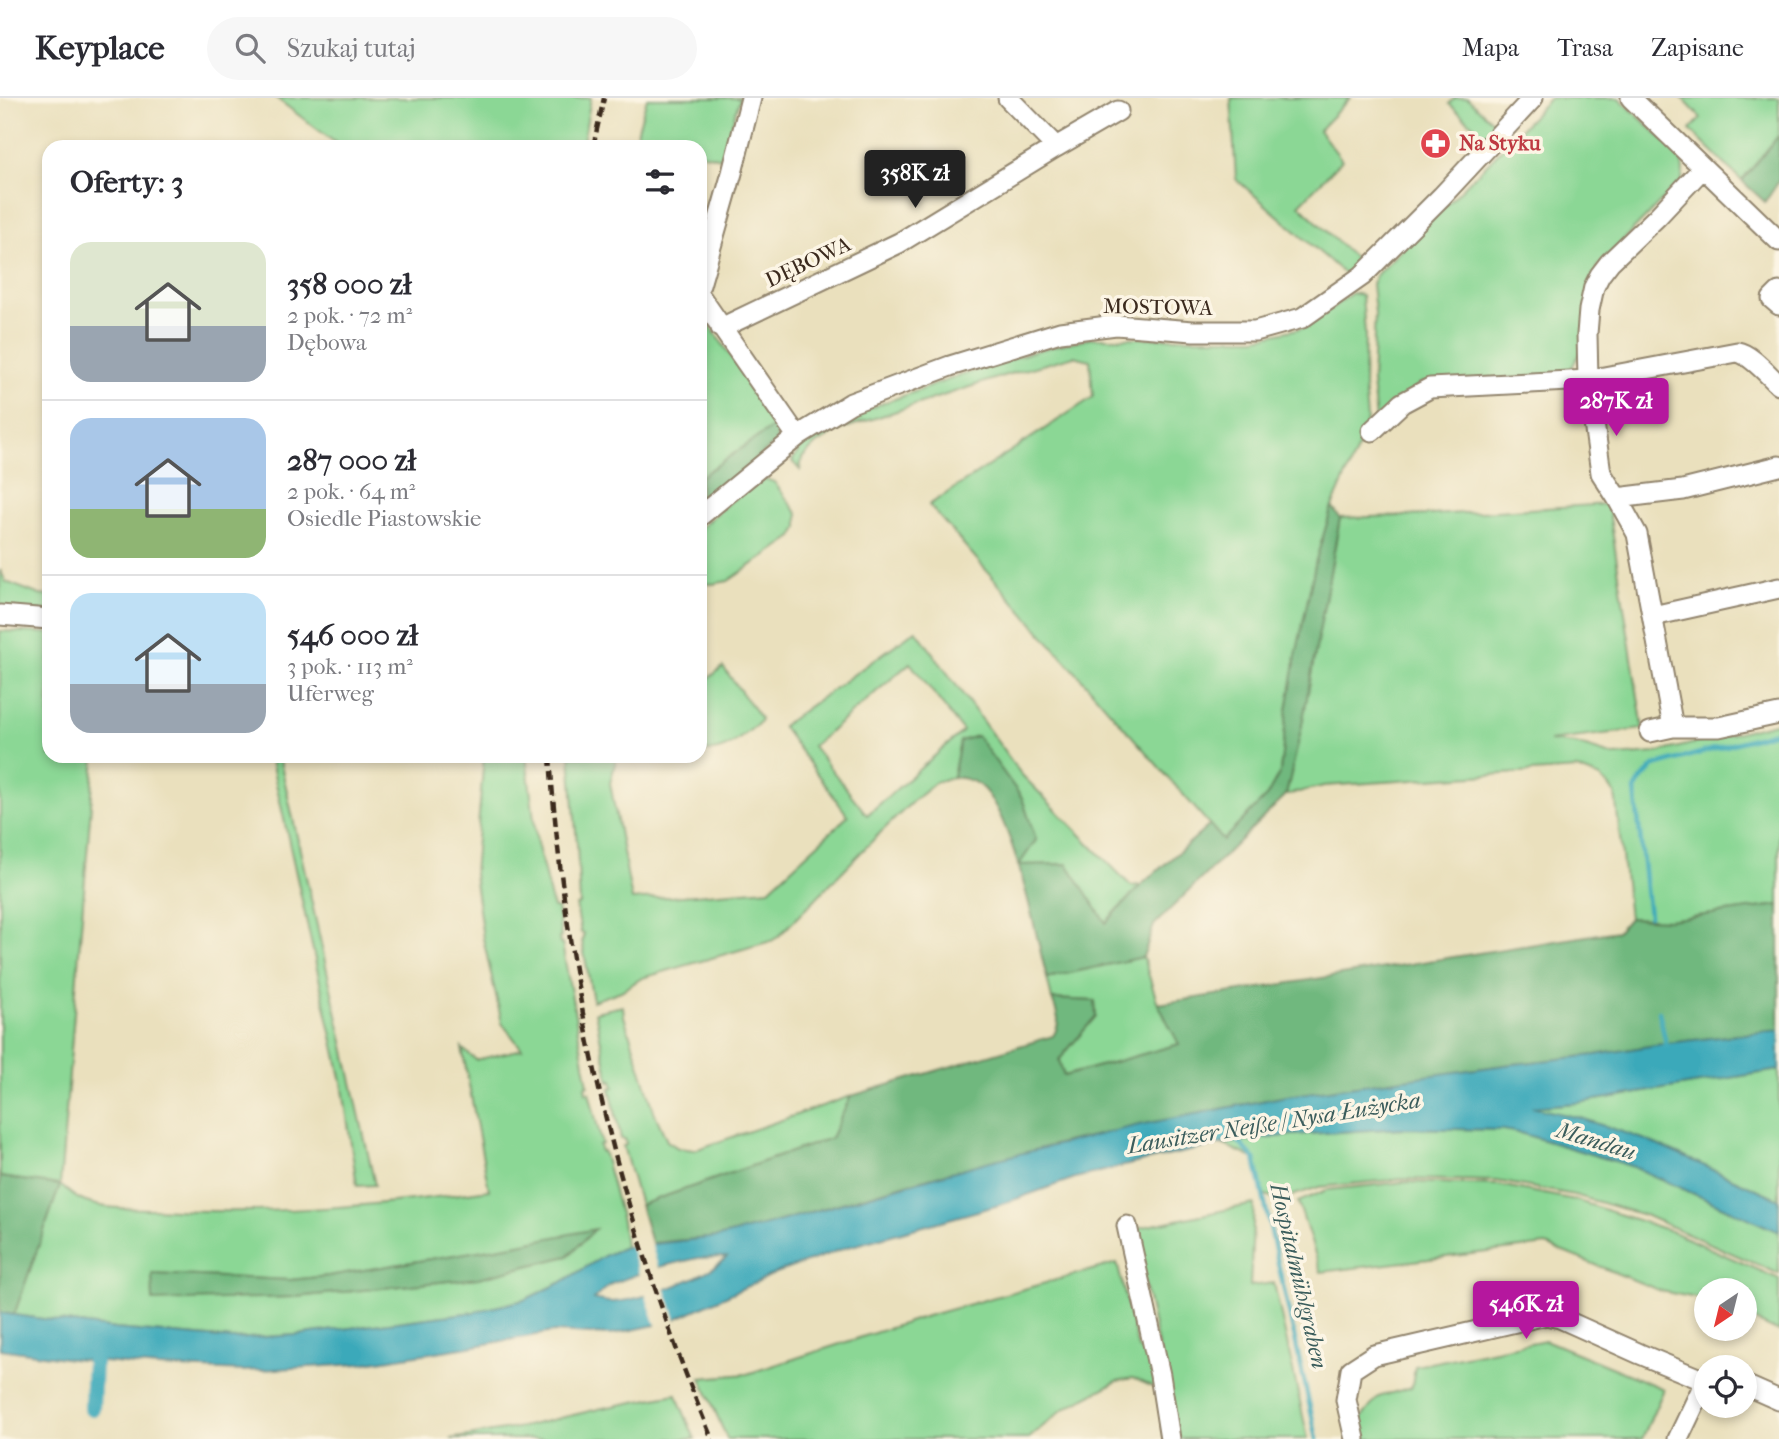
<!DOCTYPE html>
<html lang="pl">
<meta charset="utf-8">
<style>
:root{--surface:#fff;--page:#f7f7f7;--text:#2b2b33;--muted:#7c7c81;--line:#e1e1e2;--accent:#b5179e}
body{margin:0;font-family:"IM FELL French Canon",serif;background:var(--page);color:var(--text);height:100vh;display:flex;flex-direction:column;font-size:26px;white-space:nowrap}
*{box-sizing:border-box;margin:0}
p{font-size:23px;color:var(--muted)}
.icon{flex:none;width:38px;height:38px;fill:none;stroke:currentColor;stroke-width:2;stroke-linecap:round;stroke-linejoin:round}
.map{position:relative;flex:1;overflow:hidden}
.sheet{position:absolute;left:42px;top:42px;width:665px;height:623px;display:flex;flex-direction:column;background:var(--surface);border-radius:21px;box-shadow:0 4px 10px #0003}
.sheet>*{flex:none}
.needle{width:46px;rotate:215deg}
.tools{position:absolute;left:1694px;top:1180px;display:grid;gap:14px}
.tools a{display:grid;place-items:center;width:63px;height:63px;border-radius:50%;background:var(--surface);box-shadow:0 4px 10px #0003;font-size:35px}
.price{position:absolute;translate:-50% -60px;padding:0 16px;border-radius:7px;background:var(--accent);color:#fff;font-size:23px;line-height:46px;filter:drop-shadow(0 2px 4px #0008)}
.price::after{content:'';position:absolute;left:50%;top:42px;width:21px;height:16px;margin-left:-10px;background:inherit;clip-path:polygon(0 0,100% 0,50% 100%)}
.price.active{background:#222;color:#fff}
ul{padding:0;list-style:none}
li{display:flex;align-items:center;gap:21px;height:175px;padding:0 28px}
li+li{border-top:2px solid var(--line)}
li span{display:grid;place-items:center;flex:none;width:196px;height:140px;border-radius:21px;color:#555}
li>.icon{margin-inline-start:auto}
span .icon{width:84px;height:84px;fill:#fffc;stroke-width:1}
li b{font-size:30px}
h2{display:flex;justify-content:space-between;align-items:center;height:84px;padding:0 28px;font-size:30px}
header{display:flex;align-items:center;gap:42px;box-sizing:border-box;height:98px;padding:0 35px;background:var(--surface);border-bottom:2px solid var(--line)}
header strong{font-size:33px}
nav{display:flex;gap:38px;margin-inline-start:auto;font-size:24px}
.search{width:490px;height:63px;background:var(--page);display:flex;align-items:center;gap:18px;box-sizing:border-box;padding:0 24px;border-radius:38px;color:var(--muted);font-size:26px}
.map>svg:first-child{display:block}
.green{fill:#8bd795;stroke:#63805a;stroke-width:2;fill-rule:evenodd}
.forest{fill:#70b87e;stroke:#56714e;stroke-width:2}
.water{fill:#3ba9ba;stroke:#3b6a6c;stroke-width:2;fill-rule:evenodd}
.pier{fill:#eae0bd}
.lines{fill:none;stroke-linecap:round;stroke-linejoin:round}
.stream{stroke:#3ba9ba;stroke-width:4.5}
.canal{stroke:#3ba9ba;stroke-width:16}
.minor-casing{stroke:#92856e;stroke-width:23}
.minor{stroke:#fff;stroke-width:19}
.rail{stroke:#3b2a1e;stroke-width:4.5;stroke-dasharray:10 5;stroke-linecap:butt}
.labels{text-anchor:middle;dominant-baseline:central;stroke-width:7;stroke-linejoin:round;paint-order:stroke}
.health-label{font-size:21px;font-weight:bold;fill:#be3a42;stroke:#fcf5e5;text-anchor:start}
.street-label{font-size:21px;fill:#3b2a1e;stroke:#fcf5e5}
.water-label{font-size:23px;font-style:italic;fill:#3b5d5c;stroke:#fcf5e5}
</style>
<header>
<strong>Keyplace</strong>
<div class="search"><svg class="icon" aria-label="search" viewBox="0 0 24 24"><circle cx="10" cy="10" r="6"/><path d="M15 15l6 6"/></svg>Szukaj tutaj</div>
<nav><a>Mapa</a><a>Trasa</a><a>Zapisane</a></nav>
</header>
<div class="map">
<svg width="1779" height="1341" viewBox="0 0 1779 1341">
<rect width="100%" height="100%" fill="#fcf5e5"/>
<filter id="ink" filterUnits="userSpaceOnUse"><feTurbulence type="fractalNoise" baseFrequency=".0143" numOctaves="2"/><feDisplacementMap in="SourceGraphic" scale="14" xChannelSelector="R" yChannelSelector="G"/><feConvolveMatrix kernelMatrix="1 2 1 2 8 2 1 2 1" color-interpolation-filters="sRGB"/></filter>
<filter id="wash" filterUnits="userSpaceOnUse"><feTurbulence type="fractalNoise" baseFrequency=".00686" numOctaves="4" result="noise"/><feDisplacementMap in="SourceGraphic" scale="28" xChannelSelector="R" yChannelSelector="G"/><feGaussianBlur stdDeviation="1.57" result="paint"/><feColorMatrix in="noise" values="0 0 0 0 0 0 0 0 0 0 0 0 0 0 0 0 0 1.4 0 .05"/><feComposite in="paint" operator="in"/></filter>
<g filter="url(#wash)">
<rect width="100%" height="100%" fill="#eae0bd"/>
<path class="green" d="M276 0H591L582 49H341Z
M647 0H740L721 60 700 55V49H677L636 38Z
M1231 0H1350L1319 32 1342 62 1299 107 1362 167 1349 180 1236 81Z
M1455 0H1467L1498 28 1489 37 1483 36 1449 6Z
M1550 0H1619L1677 55C1683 65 1684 71 1682 82L1598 168 1581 254 1570 272 1559 278 1421 285 1376 322 1372 284 1375 215 1372 186 1376 177 1491 62Z
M1682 0H1779V37L1742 83 1690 32 1701 20Z
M1352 195 1362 197 1365 235 1364 287 1367 321 1365 334 1332 409 1316 462 1287 613 1280 674 1267 698 1223 742 929 407 1093 299 1090 262 1074 258 1006 277 842 331 816 346 802 360 800 372 792 363 799 352 813 338 839 321 959 278 1038 252 1089 240H1256L1306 229Z
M700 213 777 326 700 379Z
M766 381 774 384 798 416V430L793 439 728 483 712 486 700 485V430L732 402Z
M1608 406 1643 631 1549 643 1576 646 1614 658 1655 655 1779 624V807L1668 822 1629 820 1615 695 1601 680 1577 671 1324 688 1286 697 1301 632 1340 420 1431 417Z
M0 472 6 484 40 497 49 498V514L0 510Z
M916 532 1021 676 1131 788 1141 787 1105 825 1067 766 1018 767 1036 742 1022 700 976 638 960 644 953 679 936 684 913 703 879 736 778 839 771 843 642 880 621 893 593 903 582 843 584 835H581L576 807 580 806 577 746 570 658H617L610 685 632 802 769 791 848 718 782 628ZM910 565 963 633 867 717 813 648Z
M0 533 49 535V658H95L60 1087C67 1092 74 1099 81 1102 101 1112 134 1110 155 1111 267 1118 378 1108 489 1092L462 950 476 962 522 951 502 925 483 840 474 776 484 658H526L537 745 553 810H557L561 839 559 840 560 846H562L588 987 585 988 586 995 589 994 602 1046 599 1047 601 1054 603 1053 622 1123 625 1149 606 1157 560 1185 524 1202 474 1214 296 1237 233 1241 116 1231 14 1217 60 1087 0 1079ZM594 1132 568 1158 478 1180 296 1199 153 1202 152 1176 290 1182 328 1178 514 1147Z
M723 569 761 621 758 626C738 641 726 656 700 653V587Z
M270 658H279L375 1087 357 1088 342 984Z
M1143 859 1158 906 1180 946 1063 978 1059 962 1096 918 1095 903 1052 901 1047 880Z
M623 908 624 918 655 1016 667 1043 678 1050 695 1052 851 998 831 1040 640 1107 623 1048 626 1047 625 1041H621L610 990 614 989 612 982 609 983 595 914Z
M1779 972V1101L1646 1042 1580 1020 1529 1009 1577 1005Z
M1402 1030 1503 1032 1520 1035 1634 1069 1779 1134V1176L1647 1118 1574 1097 1497 1083 1402 1081 1319 1089 1279 1102 1263 1096 1255 1061 1222 1046 1292 1037Z
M1404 1084 1499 1087 1575 1102 1668 1132 1779 1181V1234L1745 1218V1192H1706V1202L1661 1193 1546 1147 1321 1174 1298 1104 1327 1092Z
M1254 1106 1250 1188 1274 1185 1308 1341H1178L1133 1131Z
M1117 1165 1138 1250 1150 1257 1156 1290 1133 1280 1117 1283 1062 1312 1028 1341H727L701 1280 747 1276 927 1218Z
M1545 1242 1664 1291 1642 1341H1364L1360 1322 1378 1299 1412 1289 1415 1268Z
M676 1296 695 1341H450L522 1329 603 1310Z"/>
<path class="forest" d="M1779 37V83L1765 104 1742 83Z
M777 326V344L700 407V379Z
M1332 409 1340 420 1301 632 1286 697 1154 827 1143 859 1047 880C1035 835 1013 714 979 687 971 681 962 680 953 679L960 643 977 638 1022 700 1036 742 1019 767 1067 766 1106 825 1141 787 1210 727 1223 742 1267 698 1280 674 1287 613 1296 558 1316 462Z
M1779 807V932L1668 945 1595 957 1505 967 1287 998 1215 1012 1065 1044 910 1085 770 1126 718 1139 651 1145 640 1107 831 1040 851 998 1053 938C1062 924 1057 915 1052 901L1095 903 1096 918 1059 962 1064 978 1179 946 1158 906 1618 833 1629 820 1668 822Z
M0 1079 60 1087 14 1217 0 1215Z
M595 1131 568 1158 478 1180 296 1199 153 1203 152 1176 290 1182 328 1178 514 1147Z"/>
<path class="water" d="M1779 932V972L1577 1005 1532 1009 1580 1020 1646 1042 1779 1101V1134L1634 1069 1520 1035 1503 1032 1402 1030 1292 1037 1222 1046 1148 1062 1075 1080 999 1107 848 1149 776 1175 669 1224 609 1237 553 1234 475 1248 359 1266 244 1273 158 1269 71 1261 0 1251V1215L116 1231 233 1241 296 1237 474 1214 524 1202 560 1185 606 1157 625 1149 718 1139 770 1126 990 1063 1139 1027 1287 998 1397 982 1505 967 1595 957 1668 945ZM727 1159C709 1178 638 1204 610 1204 605 1204 599 1202 594 1201L611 1186 654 1170 698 1160Z"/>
<path class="pier" d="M650 1142 659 1172 640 1180 629 1145Z
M664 1187 677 1225 657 1230 644 1193Z"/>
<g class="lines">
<path class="stream" d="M1649 818 1635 692 1641 682 1654 668 1779 633
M1659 914 1667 950
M1236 1041 1255 1061 1317 1341"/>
<path class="canal" d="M92 1310 94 1263"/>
</g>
</g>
<g filter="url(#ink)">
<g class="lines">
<defs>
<path id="minor" d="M1008 0 1056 49
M1631 0 1779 143
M700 187 732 75 751 0
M1779 194 1772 201 1779 207
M700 198 797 338
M721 230 899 145 1056 49 1118 13
M1372 333 1402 305 1430 290 1588 282 1737 254C1751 256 1768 277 1779 287
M1617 400 1683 392 1779 368
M700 418 799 337 851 305 950 268 1060 234 1116 227 1193 233H1255L1302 220 1362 178 1442 98 1533 0
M0 517 49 521
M1653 518 1779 490
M1673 629 1637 436 1617 400 1601 375 1588 282 1587 236 1589 212 1594 189 1600 177 1610 164 1657 119 1703 70
M1650 634 1673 629H1719L1779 616
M1127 1128 1160 1277 1170 1341
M1745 1287 1779 1302
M1355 1341 1346 1302 1351 1272 1374 1257 1546 1217 1560 1220 1640 1256 1705 1283
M1678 1341 1706 1282"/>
</defs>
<use href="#minor" class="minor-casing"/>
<use href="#minor" class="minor"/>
<path class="rail" d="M593 49 604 0
M550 658C565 892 621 1125 712 1341"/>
</g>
</g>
<defs>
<symbol id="pharmacy-disc" viewBox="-11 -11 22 22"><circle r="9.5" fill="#e0444e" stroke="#fcf5e5"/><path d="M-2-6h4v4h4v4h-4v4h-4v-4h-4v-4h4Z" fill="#fff"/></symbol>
</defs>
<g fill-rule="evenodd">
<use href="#pharmacy-disc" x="1418" y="28" width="35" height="35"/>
</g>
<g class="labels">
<g class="health-label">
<text x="1459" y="45">Na Styku</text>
</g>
<g class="street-label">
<text transform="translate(808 164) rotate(-25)">DĘBOWA</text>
<text transform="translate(1158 209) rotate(1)">MOSTOWA</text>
</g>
<g class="water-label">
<text transform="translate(1274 1025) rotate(-9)">Lausitzer Neiße / Nysa Łużycka</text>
<text transform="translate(1596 1043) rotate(17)">Mandau</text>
<text transform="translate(1299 1178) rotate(77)">Hospitalmühlgraben</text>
</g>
</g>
</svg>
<div class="tools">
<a><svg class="needle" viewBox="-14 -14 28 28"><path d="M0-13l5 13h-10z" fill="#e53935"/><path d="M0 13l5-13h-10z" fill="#7c7c81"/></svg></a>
<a><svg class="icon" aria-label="locate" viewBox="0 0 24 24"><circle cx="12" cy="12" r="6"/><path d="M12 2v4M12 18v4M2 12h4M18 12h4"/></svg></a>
</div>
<b class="price active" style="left:915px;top:112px">358K zł</b>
<b class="price" style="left:1616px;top:340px">287K zł</b>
<b class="price" style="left:1526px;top:1243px">546K zł</b>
<section class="sheet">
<h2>Oferty: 3<svg class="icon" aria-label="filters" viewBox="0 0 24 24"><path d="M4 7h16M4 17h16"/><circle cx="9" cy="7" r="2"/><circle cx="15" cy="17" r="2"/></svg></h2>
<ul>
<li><span style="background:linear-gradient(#dfe7d0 60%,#9aa5b1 0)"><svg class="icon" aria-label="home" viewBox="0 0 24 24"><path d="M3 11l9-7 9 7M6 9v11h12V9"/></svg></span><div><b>358 000 zł</b><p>2 pok. · 72 m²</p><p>Dębowa</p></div></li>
<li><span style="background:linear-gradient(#a9c7e8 65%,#8fb573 0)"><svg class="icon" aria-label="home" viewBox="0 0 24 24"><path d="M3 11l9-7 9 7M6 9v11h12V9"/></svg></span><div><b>287 000 zł</b><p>2 pok. · 64 m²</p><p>Osiedle Piastowskie</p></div></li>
<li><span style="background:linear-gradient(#bfe0f5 65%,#9aa5b1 0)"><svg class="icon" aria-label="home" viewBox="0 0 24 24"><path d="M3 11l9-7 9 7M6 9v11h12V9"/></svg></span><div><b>546 000 zł</b><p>3 pok. · 113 m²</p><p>Uferweg</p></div></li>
</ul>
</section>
</div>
